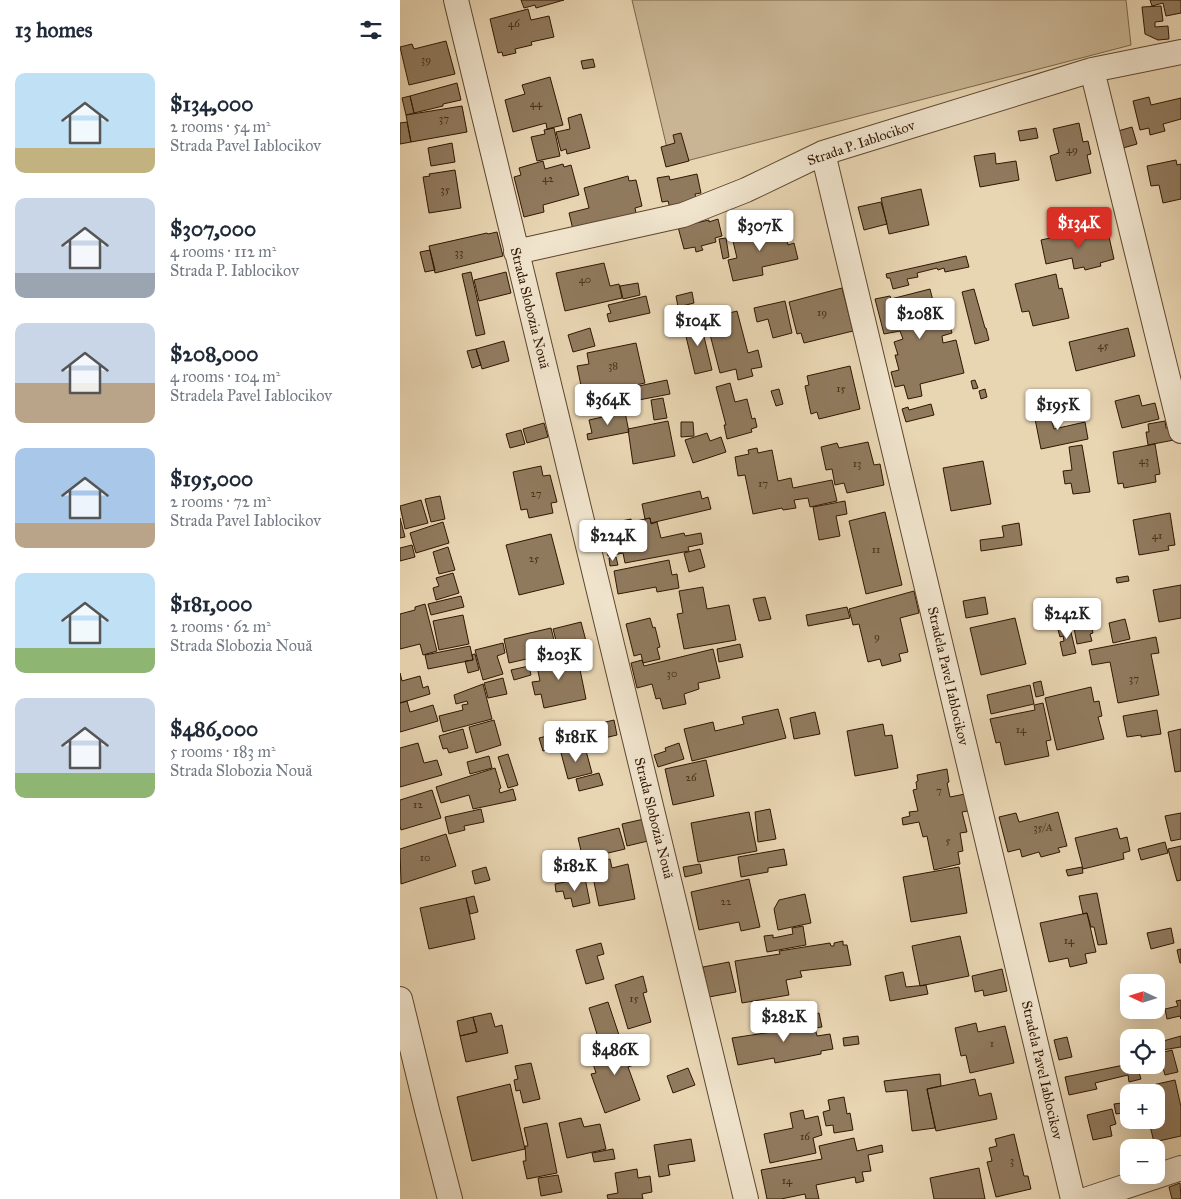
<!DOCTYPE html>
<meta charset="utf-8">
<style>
:root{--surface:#fff;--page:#f6f6f7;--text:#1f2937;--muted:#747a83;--accent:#d93025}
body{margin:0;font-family:"IM FELL Great Primer",serif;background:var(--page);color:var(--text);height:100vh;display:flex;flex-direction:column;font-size:19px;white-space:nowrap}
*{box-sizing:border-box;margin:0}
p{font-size:16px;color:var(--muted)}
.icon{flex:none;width:28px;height:28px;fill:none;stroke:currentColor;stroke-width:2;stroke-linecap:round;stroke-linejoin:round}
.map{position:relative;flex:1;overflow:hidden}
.side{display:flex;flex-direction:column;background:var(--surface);width:400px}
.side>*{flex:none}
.needle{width:32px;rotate:274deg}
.buttons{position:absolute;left:720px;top:974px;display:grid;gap:10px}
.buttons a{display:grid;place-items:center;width:45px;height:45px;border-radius:10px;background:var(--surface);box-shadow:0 5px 20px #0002;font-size:25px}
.price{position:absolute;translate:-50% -42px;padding:0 11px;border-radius:5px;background:#fff;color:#222;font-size:16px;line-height:32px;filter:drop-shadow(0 1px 2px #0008)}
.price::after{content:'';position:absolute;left:50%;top:30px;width:15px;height:11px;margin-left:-8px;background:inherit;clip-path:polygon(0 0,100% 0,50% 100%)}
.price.selected{background:var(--accent);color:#fff}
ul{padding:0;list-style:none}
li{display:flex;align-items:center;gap:15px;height:125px;padding:0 15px}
li span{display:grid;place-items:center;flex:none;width:140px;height:100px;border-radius:10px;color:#555}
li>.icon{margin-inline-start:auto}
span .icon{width:60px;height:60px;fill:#fffc;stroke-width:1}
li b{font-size:21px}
h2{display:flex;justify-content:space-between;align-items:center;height:60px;padding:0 15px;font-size:21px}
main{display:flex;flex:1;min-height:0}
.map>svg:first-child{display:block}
.green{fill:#c9b594;stroke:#7c664b}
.building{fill:#907a5e;stroke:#301702}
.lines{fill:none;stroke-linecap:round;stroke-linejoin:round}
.minor-casing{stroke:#5e462e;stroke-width:26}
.minor{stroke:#f0e4cd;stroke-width:24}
.labels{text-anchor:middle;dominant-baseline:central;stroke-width:4;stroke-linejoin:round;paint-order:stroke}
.number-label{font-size:11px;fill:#483019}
.street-label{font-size:14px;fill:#301702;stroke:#f0e4cd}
</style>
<main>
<section class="side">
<h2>13 homes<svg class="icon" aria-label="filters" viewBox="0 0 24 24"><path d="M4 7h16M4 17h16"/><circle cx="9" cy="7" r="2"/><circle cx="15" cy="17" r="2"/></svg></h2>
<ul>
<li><span style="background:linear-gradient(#bfe0f5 75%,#c2b280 0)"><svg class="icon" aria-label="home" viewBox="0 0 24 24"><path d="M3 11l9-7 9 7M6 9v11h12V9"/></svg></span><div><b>$134,000</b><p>2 rooms · 54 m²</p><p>Strada Pavel Iablocikov</p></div></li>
<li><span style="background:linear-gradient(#c9d6e8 75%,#9aa5b1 0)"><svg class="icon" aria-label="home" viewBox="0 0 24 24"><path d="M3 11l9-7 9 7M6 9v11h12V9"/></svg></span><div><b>$307,000</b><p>4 rooms · 112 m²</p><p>Strada P. Iablocikov</p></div></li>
<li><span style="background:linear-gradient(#c9d6e8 60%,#b9a48a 0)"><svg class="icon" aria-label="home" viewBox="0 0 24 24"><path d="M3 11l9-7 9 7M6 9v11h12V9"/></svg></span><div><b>$208,000</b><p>4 rooms · 104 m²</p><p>Stradela Pavel Iablocikov</p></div></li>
<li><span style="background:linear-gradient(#a9c7e8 75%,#b9a48a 0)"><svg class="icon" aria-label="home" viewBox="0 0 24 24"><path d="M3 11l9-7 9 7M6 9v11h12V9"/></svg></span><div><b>$195,000</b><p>2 rooms · 72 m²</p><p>Strada Pavel Iablocikov</p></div></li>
<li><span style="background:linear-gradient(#bfe0f5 75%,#8fb573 0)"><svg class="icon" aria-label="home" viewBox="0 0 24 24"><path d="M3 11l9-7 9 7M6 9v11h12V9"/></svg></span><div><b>$181,000</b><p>2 rooms · 62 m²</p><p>Strada Slobozia Nouă</p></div></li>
<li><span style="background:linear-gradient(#c9d6e8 75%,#8fb573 0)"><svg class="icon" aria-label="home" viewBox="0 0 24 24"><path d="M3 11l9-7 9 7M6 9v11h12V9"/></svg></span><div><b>$486,000</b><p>5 rooms · 183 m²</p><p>Strada Slobozia Nouă</p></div></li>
</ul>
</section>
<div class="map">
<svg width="781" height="1199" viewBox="0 0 781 1199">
<rect width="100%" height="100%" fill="#e8d5b2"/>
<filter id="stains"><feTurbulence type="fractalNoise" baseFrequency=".004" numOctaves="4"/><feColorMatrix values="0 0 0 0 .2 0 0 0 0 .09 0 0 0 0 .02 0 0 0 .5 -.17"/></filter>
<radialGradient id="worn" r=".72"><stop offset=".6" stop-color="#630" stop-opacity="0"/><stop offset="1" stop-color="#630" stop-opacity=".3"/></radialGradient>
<path class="green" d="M232 0H726L731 45 271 165Z"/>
<path class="building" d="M121 0H164L136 8 135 5 124 8Z
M750 0H781V13L766 16 763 3 752 6Z
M761 6 763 21 755 22V27L768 26 769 39 758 40 745 34 742 7Z
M128 9 131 20 149 16 154 37 131 42 132 45 115 49 116 53 103 56 102 52 98 53 90 19Z
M46 41 55 74 9 85 0 47 12 44 14 49Z
M193 59 195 67 183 69 181 61Z
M150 77 163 125 147 129 146 123 113 132 105 100 125 94 122 85Z
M57 83 61 100 43 104V106L14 113 10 96Z
M10 96 14 113 6 115 2 98Z
M749 97 751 105 781 98V119L763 124 765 131 750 135 749 128 740 130 733 101Z
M62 106 67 132 11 142 6 115Z
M181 114 190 148 167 154 166 149 161 151 156 132 170 129 168 118Z
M7 122 11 142 0 144V123Z
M679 123 683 142 688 141 691 154 687 155 691 173 656 181 650 156 659 153 653 129Z
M732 127 737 144 723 148 718 131Z
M154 128 160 156 137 161 131 137 145 134 144 130Z
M636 128 638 138 620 141 618 131Z
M281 133 289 161 266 167 261 147 275 143 273 135Z
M52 143 55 162 31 166 28 148Z
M595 153 596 164 616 161 619 180 580 187 574 156Z
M776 160 777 165 781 164V199L763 203 759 185 751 186 747 166Z
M143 161 145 169 163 164 164 167 171 165 179 195 143 205 144 212 124 217 114 177 121 175 119 168Z
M55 170 61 208 29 213 23 177 30 176 29 174Z
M297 174 301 193 295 194 297 202 270 208 268 201 262 202 257 178 269 176 270 180Z
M228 176 229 181 236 180 242 206 235 208 237 218 174 234 169 213 189 208 184 188Z
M521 189 529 225 489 234 481 198Z
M481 202 487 224 464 230 458 207Z
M675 214 678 227 658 232 655 219Z
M318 219 322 236 315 238 316 242 301 246 303 250 296 252 295 247 284 249 278 227 309 220V222Z
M384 226 388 245 394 243 398 259 362 267 363 275 333 281 328 260 337 258 332 237Z
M707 228 714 259 700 263 701 266 685 270 684 267 674 269 672 258 646 264 641 240 659 236V234L674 230 675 235Z
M97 232 103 256 35 273 29 246 87 233 88 234Z
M326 238 329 257 323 259 319 239Z
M30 250 35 270 25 272 20 252Z
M566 256 569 267 545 272 544 268 538 270 537 268 517 273 518 277 507 279 509 285 493 289 490 278H487L486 274Z
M204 263 210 286 219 284 222 298 165 311 156 273Z
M71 272 85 334 76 336 62 274Z
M106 272 111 293 79 301 74 280Z
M656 274 659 289 662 288 669 318 633 326 629 311 622 312 615 284Z
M238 283 240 295 223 299 220 286Z
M442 288 453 331 404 343 401 333 397 334 389 302Z
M530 289 534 305 544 302 552 333 542 336 543 343 556 340 564 373 520 384 522 396 508 399 504 385 495 387 491 372 499 370 495 355H498L494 342 503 339 500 331 484 334 475 299 490 296 491 299Z
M574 289 585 328H586L589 340 575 344 562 292Z
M292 292 294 303 278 307 276 296Z
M246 296 250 313 209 322 207 314 211 313 208 305Z
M385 301 392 333 373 338 368 319 357 322 354 308Z
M337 311 348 353 358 350 362 367 351 369 353 376 338 380 336 369 320 373 306 319Z
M300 320 312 370 295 374 283 324Z
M190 328 195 346 173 352 168 335Z
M728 328 735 356 676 371 669 342Z
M104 341 109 361 82 369 76 349Z
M236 343 245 383 209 391 211 400 185 405 177 366 189 364 187 353Z
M76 349 81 365 72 368 67 351Z
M450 366 460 409 419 419 417 412 411 414 405 386 409 385 407 376Z
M267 380 270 394 223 403 220 390Z
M575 380 578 388 573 389 571 381Z
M330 383 335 402 347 399 352 419 355 418 357 427 351 429 352 432 327 439 324 425H326L316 387Z
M379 389 383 404 376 406 371 391Z
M585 389 587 397 581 399 579 391Z
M739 395 742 406 755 403 759 419 722 428 715 401Z
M263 398 267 418 254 420 251 400Z
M531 404 534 415 506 422 502 409 508 407 509 410Z
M655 409 657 418 651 419 654 429 685 422 688 439 641 449 634 414Z
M225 412 229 432 188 440 187 434 192 433 189 420Z
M268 421 275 456 233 464 228 429Z
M765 421 766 428 771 427 774 440 748 445 746 432H749L748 424Z
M281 422H293L294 436 281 437Z
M144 423 148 437 127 443 123 429Z
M121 430 125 444 110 448 106 434Z
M307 433 310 441 321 437 326 452 293 463 285 440Z
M468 442 474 465 480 464 484 485 447 493 444 483 435 485 432 469 426 470 421 447 437 443 439 448Z
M755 444 760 474 755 475 756 482 724 488 723 483 718 484 713 452Z
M682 445 690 492 673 494 671 483 665 484 663 471 672 470 669 447Z
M357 448 358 453 372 450 378 481 391 478 393 488 432 480 437 501 410 507 408 498 394 500 396 508 383 510 382 508 353 514 345 475 338 476 335 457 349 454 348 450Z
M583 461 591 504 551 511 543 468Z
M141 466 143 476 150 475 157 502 151 503 153 513 129 518 127 509 121 510 113 472Z
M300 491 302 499 308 497 311 509 251 523 250 518 245 519 242 504Z
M40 496 45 519 31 522 25 499Z
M21 500 28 523 5 529 0 506Z
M445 501 447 514 436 516 440 536 419 540 413 507Z
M485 512 502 585 466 594 449 521Z
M770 513 775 545 768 546 769 550 739 555 733 520Z
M0 518 5 537 0 538Z
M250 518 251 524 257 522 261 538 284 533 285 536 301 533 303 544 288 547 289 551 225 563 223 553 208 556 202 525 231 519 232 522Z
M43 522 49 543 16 553 10 533Z
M619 523 622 545 581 551 580 540 604 537 602 526Z
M151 534 164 584 119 595 106 545Z
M12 545 15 557 0 561V548Z
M48 547 55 570 39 574 33 552Z
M300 549 305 567 289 572 284 553Z
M216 557 218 565 210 566 209 558Z
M269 560 272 575 277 574 279 588 257 592 256 587 218 594 214 571Z
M53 573 59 593 36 600 33 588 39 586 36 578Z
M728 576 729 581 717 583 716 578Z
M781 585V618L759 622 753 590Z
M303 587 307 609 329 605 336 640 284 649 277 614 283 613 279 591Z
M514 591 519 613 500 618 508 652 499 654 501 661 482 666 480 659 468 662 459 624 453 625 449 609Z
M61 596 64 607 31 615 28 604Z
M365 597 371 619 359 621 353 599Z
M585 597 588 614 566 618 563 601Z
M25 604 37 651 23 655 20 644 0 649V614L15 610V607Z
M447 607 450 618 408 626 406 615Z
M63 615 69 644 39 650 33 621Z
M250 618 253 628 255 627 260 647 257 648 260 659 243 663 241 654 234 656 226 624Z
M615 618 626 664 581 675 570 628Z
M725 619 730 639 713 643 709 623Z
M181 622 186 641 158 648 153 629Z
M669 624 676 653 663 656 660 642 664 641 663 636 660 637 657 626Z
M691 624 693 633 690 634 692 641 677 644 674 628Z
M151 628 157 652 109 663 104 639Z
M756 637 759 653 751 654 759 695 718 703 710 662 692 665 689 650Z
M103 643 105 653 97 656 103 674 83 680 75 650Z
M340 644 343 657 319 662 317 649Z
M70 646 73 660 28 669 25 655Z
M313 649 320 678 298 683 299 689 284 694 286 704 263 709 260 698 256 699 252 684 237 688 231 663 242 660 244 666Z
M74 654H75L79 670 68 673 65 661 73 660 72 655Z
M152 654 153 660 177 655 186 699 144 708 141 694 135 695 132 682 140 681 135 657Z
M129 666 131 675 114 680 111 670Z
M0 673 2 681 20 676 23 688 28 686 30 694 0 703Z
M103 678 107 694 88 698 84 683Z
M641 681 644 695 636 697 633 683Z
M83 684 92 719 43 732 39 716 63 710 62 705 68 704 67 701 56 704 54 695Z
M630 685 634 704 591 714 587 695Z
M691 687 694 702 699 701 702 716 698 717 704 739 657 750 645 698Z
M7 701 10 712 33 705 38 721 0 732V703Z
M643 703 651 740 646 741 649 756 605 765 600 742 596 743 590 719 635 710 634 705Z
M378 709 386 738 292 761 284 729 313 722 315 731 344 724 342 717Z
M757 710 761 734 741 737V735L727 737 723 716Z
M415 712 420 734 394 739 390 718Z
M94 720 101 745 76 753 69 727Z
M214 720 217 735 196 740 193 725Z
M483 724 485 736 492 735 498 768 455 776 447 731Z
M187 726 191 738 143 751 139 738Z
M63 729 68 748 49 753 47 748 43 749 39 736Z
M781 729V771L775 772 768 732Z
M18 743 24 763 37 760 42 775 0 787V748Z
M279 743 284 759 258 767 254 755 266 751 265 748Z
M185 747 192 773 168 779 161 753Z
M108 754 118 785 108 788 98 757Z
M89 756 92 768 70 774 67 762Z
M306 760 314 796 273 805 265 769Z
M95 768 101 788 99 789 100 793 113 789 116 800 73 809 69 795 41 803 36 787Z
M547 769 549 782 547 783 550 797 565 794 568 811 562 812 567 832 560 833 563 851 558 852 560 864 534 870 527 836 523 837 519 822 503 825 502 818 510 816 509 812 518 811 513 790 517 789 516 782 518 781 517 775Z
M199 773 203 785 179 791 176 779Z
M32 790 41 818 1 830 0 826V800Z
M81 809 84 822 64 826 65 830 49 834 45 817Z
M370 809 376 839 358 842 355 812Z
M349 812 357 851 298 862 291 823Z
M658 812 667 846 658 848 660 852 641 857 639 852 622 857 620 849 608 852 599 817 616 813 619 822Z
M781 813V839L771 841 765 816Z
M244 819 248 841 227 846 222 824Z
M219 828 225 849 183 859 178 838Z
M717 828 720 839 727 837 730 851 723 853 724 859 683 869 675 838Z
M46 834 56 866 1 884 0 849Z
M765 842 768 853 741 860 738 849Z
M781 846V880L777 881 768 849Z
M384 849 387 865 368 868V872L341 877 338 857Z
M210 859 212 868 228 864 235 899 199 906 190 863Z
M300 864 302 873 285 877 283 867Z
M86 867 90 880 75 884 72 871Z
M559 867 567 913 511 922 503 877Z
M682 867 683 873 668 876 666 870Z
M185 878 190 903 173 907 171 898 165 899 163 891 156 892 155 884Z
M349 879 360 927 341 931 339 922 299 930 291 892Z
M697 893 707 944 698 945 694 927H691L687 913 683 914 679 896Z
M405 894 411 923 378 930 374 909 379 900Z
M74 896 78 912 70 914 66 898Z
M66 898 75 939 29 949 20 908Z
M687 913 696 952 685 954 687 963 670 967 668 958 649 962 640 923Z
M403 926 406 945 367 952 364 936 373 935V938L393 934 392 928Z
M771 928 774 943 751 949 747 933Z
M560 936 569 976 520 986 512 946Z
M443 941V945H447L451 965 400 971 402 977 386 980 389 995 342 1003 335 961 380 954 379 951 430 943 431 946H434V943Z
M201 943 204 954 197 956 204 979 186 984 176 950Z
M781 949V963H780L777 950Z
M329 962 336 992 309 997 303 967Z
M602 969 607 991 584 996 583 990 575 992 572 976Z
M503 972 506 987 526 985 528 994 490 1001 485 976Z
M243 976 247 992 243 993 251 1022 228 1029 215 985Z
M781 1000V1019L780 1016 767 1019 765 1009 778 1006 776 1001Z
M208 1002 220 1038 200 1044 189 1008Z
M91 1013 95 1027 102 1025 108 1053 66 1062 60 1036 77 1032 73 1017Z
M419 1013 422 1027 415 1028 417 1036 430 1034 433 1049 421 1051V1054L375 1063 374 1058 338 1065 332 1038 392 1029 389 1019Z
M73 1017 77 1032 60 1036 57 1021Z
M576 1023 578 1032 605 1026 614 1063 570 1073 566 1055 561 1056 555 1028Z
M458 1036 459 1044 444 1046 443 1038Z
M781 1036V1047L756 1051V1043Z
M667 1037 672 1057 659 1060 654 1040Z
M229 1040 237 1064 228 1067 240 1100 205 1113 191 1074 196 1073 190 1054Z
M772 1050 778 1072 765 1075 763 1068 750 1071 749 1065H756V1054Z
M131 1063 140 1099 123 1103 120 1090 116 1091 114 1080 118 1079 115 1066Z
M729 1064 737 1065 741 1079 729 1082 728 1075 695 1083 697 1089 669 1095 665 1077Z
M288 1068 295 1085 273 1093 267 1076Z
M540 1074 541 1086 527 1089 535 1128 512 1131 507 1090 486 1092 484 1081Z
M575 1079 579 1096 591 1093 597 1119 536 1131 527 1089Z
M775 1080 781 1107V1136L754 1142 750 1126H748L746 1120H756V1092H740L739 1088Z
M110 1084 125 1149 72 1161 57 1097Z
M444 1097 447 1114 450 1113 453 1130 434 1133 433 1125 426 1126 423 1112 430 1110 428 1100Z
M729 1102V1112L716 1114 714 1104Z
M712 1109 716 1124 710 1126 712 1136 693 1140 687 1115Z
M403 1110 405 1119 418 1116 422 1135 413 1138 416 1153 370 1163 364 1134 393 1128 390 1113Z
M181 1118 184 1127 200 1124 206 1149 167 1158 159 1123Z
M147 1123 157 1173 127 1179 123 1161H126L125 1146H128L124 1128Z
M614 1134 624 1176H628L631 1189 596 1197 587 1162 592 1161 589 1148 597 1146 595 1139Z
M454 1138 457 1151 482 1145 483 1152 468 1155 471 1171 462 1172 464 1181 456 1183 455 1177 416 1185 419 1199H406L405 1194 381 1199H367L361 1170 422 1159 419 1146Z
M291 1139 295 1161 268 1165 270 1175 259 1177 254 1145Z
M213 1149 215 1159 194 1162 192 1153Z
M579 1168 585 1199H534L530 1178Z
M237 1169 238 1178 250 1176 252 1192 242 1194 243 1199H208L207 1195 218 1193 215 1173Z
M158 1175 162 1192 141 1196 138 1178Z
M780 1183 781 1199H772L769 1187Z"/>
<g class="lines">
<defs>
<path id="minor" d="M56 0 346 1199
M692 70 781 431
M423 153 673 1199
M116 252 283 215 346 190 423 153 692 70 781 52
M0 999 27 1110 50 1199
M688 1199 781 1168"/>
</defs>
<use href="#minor" class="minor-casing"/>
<use href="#minor" class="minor"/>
</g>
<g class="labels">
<g class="number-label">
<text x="114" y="23">46</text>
<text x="26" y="59">39</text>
<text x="136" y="103">44</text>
<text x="44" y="118">37</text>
<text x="672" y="149">49</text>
<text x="148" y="178">42</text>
<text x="45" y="189">35</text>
<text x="59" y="252">33</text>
<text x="185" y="279">40</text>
<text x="422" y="312">19</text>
<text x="703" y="345">45</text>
<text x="213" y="365">38</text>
<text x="441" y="388">15</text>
<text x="744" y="460">43</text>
<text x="457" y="463">13</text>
<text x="363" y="483">17</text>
<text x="136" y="493">27</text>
<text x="757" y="535">41</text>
<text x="476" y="549">11</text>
<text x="134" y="558">25</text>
<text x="477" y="636">9</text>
<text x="272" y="673">30</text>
<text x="734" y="678">37</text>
<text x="621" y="729">14</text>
<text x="291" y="777">26</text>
<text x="539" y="790">7</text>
<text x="18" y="804">12</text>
<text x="643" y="827">35/A</text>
<text x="548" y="840">5</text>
<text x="25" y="857">10</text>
<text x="326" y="901">22</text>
<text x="669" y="940">14</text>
<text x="234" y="998">15</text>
<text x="592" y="1043">1</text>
<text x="405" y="1136">16</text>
<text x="612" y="1160">3</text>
<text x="387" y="1180">14</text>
</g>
<g class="street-label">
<text transform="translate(461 143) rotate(-19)">Strada P. Iablocikov</text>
<text transform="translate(130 308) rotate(76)">Strada Slobozia Nouă</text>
<text transform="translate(548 676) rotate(77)">Stradela Pavel Iablocikov</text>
<text transform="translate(254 818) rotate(76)">Strada Slobozia Nouă</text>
<text transform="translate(642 1070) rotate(77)">Stradela Pavel Iablocikov</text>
</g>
</g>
<rect width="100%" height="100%" filter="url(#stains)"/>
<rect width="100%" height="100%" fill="url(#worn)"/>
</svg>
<div class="buttons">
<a><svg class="needle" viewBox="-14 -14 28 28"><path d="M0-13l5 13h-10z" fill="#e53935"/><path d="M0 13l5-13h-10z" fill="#747a83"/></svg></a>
<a><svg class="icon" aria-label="locate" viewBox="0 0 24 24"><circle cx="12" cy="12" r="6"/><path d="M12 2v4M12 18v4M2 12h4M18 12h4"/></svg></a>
<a>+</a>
<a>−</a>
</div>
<b class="price selected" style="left:679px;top:249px">$134K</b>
<b class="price" style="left:360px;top:252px">$307K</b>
<b class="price" style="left:520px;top:340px">$208K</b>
<b class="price" style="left:298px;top:347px">$104K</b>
<b class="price" style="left:208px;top:426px">$364K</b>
<b class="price" style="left:658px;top:431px">$195K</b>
<b class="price" style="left:213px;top:562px">$224K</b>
<b class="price" style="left:667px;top:640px">$242K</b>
<b class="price" style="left:159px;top:681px">$203K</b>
<b class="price" style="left:176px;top:763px">$181K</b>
<b class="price" style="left:175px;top:892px">$182K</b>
<b class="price" style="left:384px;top:1043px">$282K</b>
<b class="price" style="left:215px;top:1076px">$486K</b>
</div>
</main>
